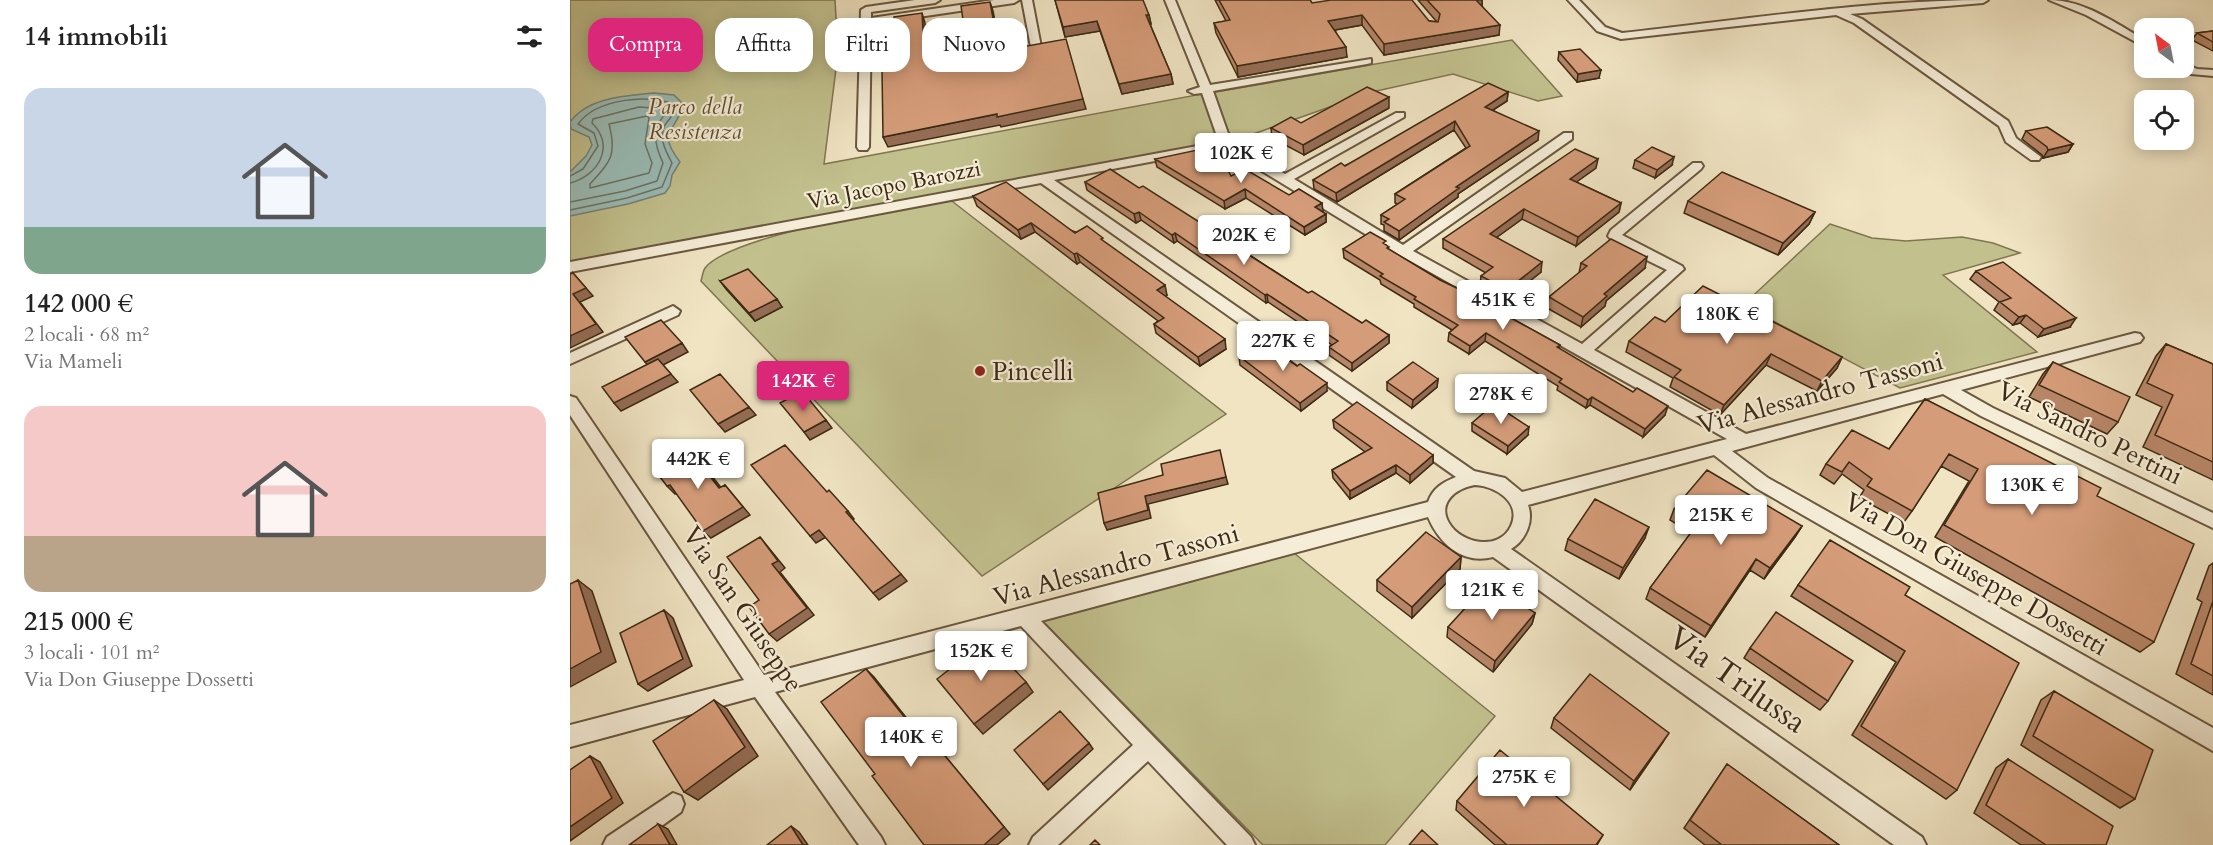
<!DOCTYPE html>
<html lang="it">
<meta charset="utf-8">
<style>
:root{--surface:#fff;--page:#f2f2f2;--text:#222;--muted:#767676;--accent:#db2777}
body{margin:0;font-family:Cardo,serif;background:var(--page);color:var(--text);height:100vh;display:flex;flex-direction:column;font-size:22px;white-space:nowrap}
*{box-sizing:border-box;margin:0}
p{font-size:20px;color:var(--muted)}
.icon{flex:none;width:33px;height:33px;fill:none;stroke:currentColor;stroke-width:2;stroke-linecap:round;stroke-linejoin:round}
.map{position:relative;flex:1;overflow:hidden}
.drawer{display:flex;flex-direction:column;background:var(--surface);width:570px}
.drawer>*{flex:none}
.banner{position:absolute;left:18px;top:18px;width:570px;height:54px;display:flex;gap:12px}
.needle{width:39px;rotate:328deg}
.fabs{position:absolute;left:1564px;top:18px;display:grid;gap:12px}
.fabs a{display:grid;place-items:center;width:60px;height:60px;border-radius:12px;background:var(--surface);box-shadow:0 3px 15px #0003;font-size:30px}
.price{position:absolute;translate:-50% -51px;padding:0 14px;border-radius:6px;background:#fff;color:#222;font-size:20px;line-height:39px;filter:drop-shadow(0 2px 3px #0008)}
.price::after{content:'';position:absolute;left:50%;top:36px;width:18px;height:14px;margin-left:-9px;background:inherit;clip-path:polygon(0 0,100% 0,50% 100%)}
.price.current{background:var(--accent);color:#fff}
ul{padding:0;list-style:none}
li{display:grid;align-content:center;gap:12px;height:318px;padding:0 24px}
li span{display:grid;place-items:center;height:186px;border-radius:18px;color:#555}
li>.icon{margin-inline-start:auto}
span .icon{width:108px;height:108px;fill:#fffc;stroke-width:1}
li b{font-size:26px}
h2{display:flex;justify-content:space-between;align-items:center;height:72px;padding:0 24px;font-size:26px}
.pill{padding:0 21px;border-radius:18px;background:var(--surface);box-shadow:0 3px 15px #0003;font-size:21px;line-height:54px}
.pill.current{background:var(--accent);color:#fff}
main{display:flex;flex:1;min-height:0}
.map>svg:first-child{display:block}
.green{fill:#c2c18e;stroke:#807650;stroke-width:1.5}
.water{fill:#9bbeb9;stroke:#758377;stroke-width:1.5}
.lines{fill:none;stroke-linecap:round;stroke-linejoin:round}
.shore{stroke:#6c7466;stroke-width:1.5}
.minor-casing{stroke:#6a583f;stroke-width:4}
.minor{fill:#f5edd8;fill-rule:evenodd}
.wall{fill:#b78668;stroke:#3d2a13;stroke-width:1.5}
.shaded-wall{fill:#956d55;stroke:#3d2a13;stroke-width:1.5}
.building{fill:#d59c79;stroke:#3d2a13;stroke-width:1.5}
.poi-dot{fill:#8f2418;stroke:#f5edd8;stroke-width:2}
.labels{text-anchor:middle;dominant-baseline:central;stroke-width:4.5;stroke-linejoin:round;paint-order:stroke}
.far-park-label{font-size:22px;font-style:italic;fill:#5e5032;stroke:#f5edd8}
.far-street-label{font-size:22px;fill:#3d2a13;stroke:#f5edd8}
.poi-label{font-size:26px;fill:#3d2a13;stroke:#f5edd8;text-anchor:start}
.street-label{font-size:26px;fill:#3d2a13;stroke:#f5edd8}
.near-street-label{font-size:32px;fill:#3d2a13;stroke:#f5edd8}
</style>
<main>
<section class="drawer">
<h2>14 immobili<svg class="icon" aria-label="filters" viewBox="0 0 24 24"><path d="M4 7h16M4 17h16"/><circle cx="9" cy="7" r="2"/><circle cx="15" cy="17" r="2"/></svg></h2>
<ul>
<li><span style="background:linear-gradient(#c9d6e8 75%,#7fa58c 0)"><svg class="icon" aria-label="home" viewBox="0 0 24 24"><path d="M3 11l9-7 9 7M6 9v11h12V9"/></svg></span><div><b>142 000 €</b><p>2 locali · 68 m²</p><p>Via Mameli</p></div></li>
<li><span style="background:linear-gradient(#f6c9c9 70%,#b9a48a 0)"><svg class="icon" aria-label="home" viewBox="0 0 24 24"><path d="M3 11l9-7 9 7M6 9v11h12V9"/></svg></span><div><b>215 000 €</b><p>3 locali · 101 m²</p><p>Via Don Giuseppe Dossetti</p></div></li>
</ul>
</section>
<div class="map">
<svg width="1643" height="845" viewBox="0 0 1643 845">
<rect width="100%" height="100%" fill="#f0e4c3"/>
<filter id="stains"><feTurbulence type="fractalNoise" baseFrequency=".00333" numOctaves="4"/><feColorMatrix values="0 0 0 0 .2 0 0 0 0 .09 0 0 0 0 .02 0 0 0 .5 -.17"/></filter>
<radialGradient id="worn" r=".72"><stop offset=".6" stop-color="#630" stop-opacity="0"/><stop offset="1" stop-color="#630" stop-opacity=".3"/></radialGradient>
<path class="green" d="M0 0H265L268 53 254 164 637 93 654 143 0 266Z
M942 40 992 96 968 101 883 74 802 92 658 143 640 93Z
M378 198 656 414 412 576 131 281C132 277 133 271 135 268 159 236 334 207 378 198Z
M1260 224 1302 238 1336 241 1392 237 1423 243 1450 253 1373 275 1467 352 1330 388 1173 305Z
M724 553 925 716 815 845H693L469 618Z"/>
<path class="water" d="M84 93 104 95 113 104C107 133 85 129 110 162L102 175 100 186 95 193 58 204 0 216V172L16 156 22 145 19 137 1 129 0 122C18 97 55 96 84 93Z"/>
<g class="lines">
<path class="shore" d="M77 116 79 118 75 144 82 163 79 173 20 188V184C41 161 47 155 39 124Z
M0 176 13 169 28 146 24 133 8 124C26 99 79 93 106 105 105 113 102 116 97 122 87 135 95 150 102 163L92 187 57 198 0 210
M0 183C28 176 46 146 22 123L23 119 69 107 96 109 97 112C81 128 84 144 93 163L87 181 55 191 0 202"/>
<defs>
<path id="minor" d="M345 0H370L365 3 301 12V18L424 0H449L444 3 301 24 299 147 297 150H289L287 147 291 10 296 7Z
M452 0H462L471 47 470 49 466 50 461 47Z
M595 0H605L640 85 801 59V63L797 64 643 91 661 142 715 174 826 113H834V117L724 179 833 245 994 133H1002V139L843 251 1012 344 1097 270 1046 245 1038 236 1041 230 1123 163H1131L1133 166 1131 169 1052 235 1112 266 1114 269 1024 350 1176 434 1565 333 1570 334 1573 338 1570 342 1391 390 1423 408 1643 513V528L1411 416 1373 394 1162 451 1198 478 1643 728V751L1186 488 1144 455 958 505C964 521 956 540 941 549L1352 837 1356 845H1324L923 557C892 565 869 543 858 517L471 621 681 837 685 845H657L578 761 488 845H459L463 837 563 745 451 626 205 692 311 837 315 845H289L185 697 0 747V725L174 680 0 415V396L6 398 194 675 858 502C863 488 873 482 886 477L471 183 0 272V262L649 142 632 93 624 94 618 91 630 87ZM654 148 828 254 1157 439 952 492 935 478 904 471 484 180ZM905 485C925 486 952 502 941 526 929 552 890 543 879 523 867 503 886 488 905 485Z
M998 0H1009L1035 27 1052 33C1173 20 1296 0 1418 0L1413 3 1280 14 1292 19 1438 121 1446 138 1471 157 1469 160H1461L1436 142 1429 126 1284 23 1266 15 1051 39 1027 31Z
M1479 0C1514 0 1545 23 1575 40V47L1516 15Z
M1614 63 1627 69 1643 70V76L1621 74 1610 68H1614Z
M103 306 110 311 108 315 0 364V353Z
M103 793 111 796 114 804 111 812 65 845H33L37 837Z"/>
</defs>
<use href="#minor" class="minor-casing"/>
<use href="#minor" class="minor"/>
</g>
<path class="wall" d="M485 0 579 15 581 24H580L601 74 603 84 552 94 530 31 495 37Z
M645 0H740L742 3 867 22 848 0H912V6L929 35 814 55 792 25 765 30 777 57 668 77 646 33 644 23 656 21Z
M1643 31V51L1622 40 1627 33Z
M989 52 1029 78 1007 82 988 60Z
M938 92 937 101 923 110 968 140 888 194V197L829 240 814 231V225L811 224V215L828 204 825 203V194L896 148 884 130 767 202 744 189 743 180Z
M819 108 734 155 702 138 701 128Z
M1456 131 1503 144 1498 152 1473 158 1472 155 1452 139Z
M585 159 661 176 753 211 752 212 756 214V222L735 235 676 198 655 209 587 167Z
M1065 160 1102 165 1085 178 1063 168Z
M1026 168 1006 182 1051 203 1049 212 1006 246 952 219 927 237 971 272 936 300 910 286 911 276 916 273 873 248V239Z
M515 182 569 188 648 234 674 244 675 252 738 293 792 323 819 335V343L782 371 759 355V347L762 345 698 302 696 303 607 241 604 243 571 220 566 223 517 190Z
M403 196 534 242 597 295 595 296 656 349 630 366 586 333 584 324 588 321 510 262 507 264 465 232 451 239 407 206Z
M1118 201 1245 212 1239 224 1208 255 1114 213Z
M816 245 819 250 870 280 893 291 924 302 923 308 990 345 989 349 1095 415 1073 437 1020 405 1016 408 987 390 988 386 915 341 899 354 878 341 879 333 882 330 844 307V304L811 284 810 280 774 258 773 249Z
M1011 263 1075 268 1036 301 1035 306 1011 327 977 308 979 297 1009 273Z
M1406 271 1500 327 1468 337 1450 323 1443 325 1424 310 1429 302 1400 279Z
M150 281 212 307 185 321 156 289Z
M1095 322 1272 357 1267 368 1247 391 1196 365 1150 415 1100 387 1103 378 1056 352 1059 341Z
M1596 344 1643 364V480L1573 447 1592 407 1566 395 1586 356Z
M669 356 757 391 731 411 670 365Z
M1483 362 1548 422 1537 434 1459 397 1473 374Z
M868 379 867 387 842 408 817 390V382Z
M1355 399 1527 496 1584 642 1570 652 1365 537 1399 481 1371 466 1342 511 1334 522 1289 498 1294 490 1272 474 1264 484 1250 475 1256 464 1319 449Z
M763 420 863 455V463L840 483 826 473 780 499 763 478 762 470 795 452 764 428Z
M902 423 958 435 937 454 902 431Z
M1104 509 1232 526 1225 537 1194 579 1180 570 1135 637 1076 599 1080 588 1121 533 1100 520Z
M1075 538 1049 579 995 550 998 539Z
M891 557 890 569 842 618 807 591V580Z
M1643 563V695L1606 674 1632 602 1627 599 1639 566Z
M1228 585 1335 595 1387 790 1376 799 1282 735 1326 662 1221 596Z
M965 613 962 624 923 672 877 637 878 627Z
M1180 648 1258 701 1250 710 1174 658Z
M1484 691 1565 799 1550 808 1451 745 1471 700Z
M984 718 1093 742 1060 790 981 728Z
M1438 759 1536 845H1451L1404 813 1426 768Z
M1157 764 1269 845H1135L1114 828Z
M887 801 1033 835 1027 845H925L886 810Z"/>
<path class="shaded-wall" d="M904 0H912V6Z
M420 2 423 11 433 61 429 51Z
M352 13 355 23 359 72 355 62Z
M576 15H579L581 24 578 25Z
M792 15V25L759 31 758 21Z
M527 21 530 31 495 37 493 27Z
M930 25 929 35 814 55V44Z
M776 47 777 57 668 77 667 66Z
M1031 70 1029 78 1007 82 1008 74Z
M601 74 603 84 552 94 549 84Z
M938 92 937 101 915 115V107Z
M819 97V108L734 155 733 145Z
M513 99 516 109 431 127 430 125 318 147 313 137 427 114Z
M885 121 884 130 767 202 766 193Z
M969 131 968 140 888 194V197L829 240V231L886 187Z
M1503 144 1498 152 1473 158 1478 150Z
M1104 157 1102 165 1085 178 1087 170Z
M1028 159 1026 168 998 188 1000 179Z
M675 189 676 198 655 209 654 201Z
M752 203 753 211 745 216V207Z
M1051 203 1049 212 1006 246 1008 237Z
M954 209 952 219 919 243 920 234Z
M569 212 571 220 566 223 564 214Z
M1245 212 1239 224 1208 255 1213 243Z
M756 214V222L735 235 734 227Z
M461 223 465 232 451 239 448 230Z
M605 233 607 241 604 243 602 235Z
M674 244 675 253 668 248Z
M507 253 510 262 507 264 504 254Z
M1077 257 1075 268 1036 301 1035 306 1011 327 1013 317 1034 294Z
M972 262 971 272 936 300 937 290Z
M3 273 23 296 10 302 33 332 0 348 3 294Z
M595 285 597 295 590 299 587 290Z
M697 294 698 302 696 303 695 295Z
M207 299 212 307 185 321 179 313Z
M1456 315 1450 323 1443 325 1449 317Z
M1506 318 1500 327 1468 337 1474 329Z
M916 333 915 341 899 354 900 346Z
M819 335V343L782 371V363Z
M655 339 656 349 630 366 628 357Z
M112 343 118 352 93 365 108 382 51 411 44 403 82 370 75 362Z
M1201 354 1196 365 1150 415 1154 405Z
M1272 357 1267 368 1247 391 1252 381Z
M868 379 867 387 842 408 843 400Z
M757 383V391L731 411 730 403Z
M1022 397 1020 405 1016 408 1018 400Z
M1098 406 1095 415 1073 437 1075 429Z
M179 407 186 415 155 432 148 424Z
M256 420 262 428 240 440 234 432Z
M959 427 958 435 937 454 938 446Z
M118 448 126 456 157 495 149 488Z
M863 455V463L840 483V475Z
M826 465V473L780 499V491Z
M656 477 658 484 578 504 581 518 537 530 534 523 575 496Z
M100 485 107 493 105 494 97 486Z
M155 485 180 515 141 538 133 531Z
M278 511 284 519 282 520 276 512Z
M1232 526 1225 537 1194 579 1200 568Z
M1079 527 1075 538 1049 579 1053 568Z
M249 530 256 537 246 543 240 536Z
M190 537 215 568 210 572 244 615 207 641 199 634 202 564Z
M891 557 890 569 842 618V607Z
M1186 559 1180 570 1135 637 1141 626Z
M331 574 337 581 309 600 303 593Z
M8 580 22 591 46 662 0 687V669Z
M94 610 103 618 122 666 78 691 68 684Z
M965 613 962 624 923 672 925 661Z
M296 669 304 677 358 745 351 738Z
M456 682 463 692 413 734 404 724Z
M144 700 157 709 188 756 128 800 114 792Z
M356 733 440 834 427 845H414Z
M1099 733 1093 742 1060 790 1064 781Z
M519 743 523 749 478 790 473 784Z
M20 756 30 762 53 803 0 841V827Z
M88 824 98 829 107 845H100Z
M221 826 229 832 238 845H233Z"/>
<path class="building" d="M485 0H573L579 15H576L601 74 549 84 527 21 493 27Z
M649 0H740L742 3 761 0H842L859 21 868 22 870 14 857 0H906L930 25 814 44 792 15 758 21 776 47 667 66 644 23 660 20Z
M420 2 429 51 496 39 513 99 427 117V114L313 137 312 69 325 67 324 17 352 13 355 62 398 55 391 6Z
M1643 31V42L1627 33Z
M1010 49 1031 70 1008 74 989 52Z
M918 83 938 92 915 107 969 131 886 187 889 188 829 231 814 222 819 219 811 215 835 199 825 194 900 146 885 121 766 193 743 180 771 163 775 166Z
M797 87 819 97 733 145 701 128 721 117 731 123Z
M1477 127 1503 144 1478 150 1477 147 1456 131Z
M646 146 661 176 675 169 719 195 729 189 752 203 745 207 756 214 734 227 675 189 654 201 585 159Z
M1082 147 1104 157 1087 170 1065 160Z
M1005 149 1028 159 1000 179 1051 203 1008 237 954 209 920 234 972 262 937 290 911 276 923 267 873 239Z
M540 169 569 188 573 186 648 234 653 231 674 244 668 248 738 293 742 291 792 323 796 320 819 335 782 363 759 347 768 341 697 294 695 295 605 233 602 235 569 212 564 214 515 182Z
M1152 172 1245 212 1213 243 1118 201Z
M436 182 505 233 517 226 533 238 531 239 595 285 587 290 655 339 628 357 584 324 594 318 507 253 504 254 461 223 448 230 403 196Z
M800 232 816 241 813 243 819 247 817 248 870 280 893 291 898 287 924 302 919 306 990 345 987 347 1063 392 1067 388 1098 406 1075 429 1022 397 1018 400 989 382 992 379 916 333 900 346 879 333 888 325 844 299 846 297 810 276 813 274 773 249Z
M1041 239 1077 257 1034 294 1037 296 1013 317 979 297 1017 266 1011 263Z
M1433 262 1506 318 1474 329 1456 315 1449 317 1430 302 1441 298 1406 271Z
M178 269 207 299 179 313 150 281Z
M3 273 16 288 3 294 26 324 0 336V274Z
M1133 286 1272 357 1252 381 1201 354 1154 405 1104 377 1111 370 1059 341 1085 317 1095 322Z
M91 320 112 343 75 362 55 337Z
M692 341 727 366 730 364 757 383 730 403 669 356Z
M1596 344 1643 364V462L1585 435 1603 395 1577 383Z
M88 359 101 374 44 403 32 387Z
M843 362 868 379 843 400 817 382Z
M1483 362 1560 397 1548 422 1469 385Z
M150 374 179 407 148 424 120 390Z
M232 391 256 420 234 432 210 403Z
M1355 399 1531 488 1527 496 1624 544 1584 642 1374 525 1408 469 1379 454 1342 511 1297 486 1302 479 1279 462 1272 472 1256 464 1282 430 1319 449Z
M787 402 863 455 840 475 826 465 780 491 762 470 802 448 763 420Z
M924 404 959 427 938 446 902 423Z
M215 445 257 492 259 490 278 511 276 512 331 574 303 593 249 530 240 536 181 465Z
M118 448 149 488 155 485 173 507 133 531 100 485 97 486 83 468Z
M650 450 656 477 575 496 578 510 534 523 528 493 593 475 591 464Z
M1137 470 1232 526 1200 568 1186 559 1141 626 1080 588 1128 523 1104 509Z
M1025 499 1079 527 1053 568 998 539Z
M856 532 891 557 842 607 807 580Z
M190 537 208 561 202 564 237 608 199 634 179 607 189 600 157 557Z
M1260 540 1340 587 1335 595 1449 663 1387 790 1291 726 1335 651 1228 585Z
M8 580 31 652 0 669V584Z
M919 582 965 613 925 661 878 627Z
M1643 601V676L1621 664Z
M94 610 113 659 68 684 50 633Z
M1206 612 1283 661 1258 701 1180 648Z
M417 640 456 682 404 724 367 679Z
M296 669 351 738 356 733 434 827 414 845H354L302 776 305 774 251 702Z
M1020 674 1099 733 1064 781 984 718Z
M1484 691 1583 750 1565 799 1463 736Z
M144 700 175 747 114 792 83 741Z
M490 711 519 743 473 784 444 750Z
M930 750 1033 835 1026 845H937L887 801Z
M20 756 42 798 0 827V770Z
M1438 759 1543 826 1536 845H1476L1416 805Z
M1157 764 1269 845H1152L1120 820Z
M88 824 100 845H59Z
M221 826 233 845H197Z
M852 830 868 845H839Z
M525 840 530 845H520Z"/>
<circle class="poi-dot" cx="410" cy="371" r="6"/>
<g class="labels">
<g class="far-park-label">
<text x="125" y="107">Parco della<tspan x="125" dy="25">Resistenza</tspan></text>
</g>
<g class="far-street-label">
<text transform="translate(324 185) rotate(-11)">Via Jacopo Barozzi</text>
</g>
<g class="poi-label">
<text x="422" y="371">Pincelli</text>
</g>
<g class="street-label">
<text transform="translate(1250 393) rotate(-15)">Via Alessandro Tassoni</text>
<text transform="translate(1520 433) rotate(26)">Via Sandro Pertini</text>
<text transform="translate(546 565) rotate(-15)">Via Alessandro Tassoni</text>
<text transform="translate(1406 574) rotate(30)">Via Don Giuseppe Dossetti</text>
<text transform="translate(173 609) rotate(56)">Via San Giuseppe</text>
</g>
<g class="near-street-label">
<text transform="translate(1167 680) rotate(35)">Via Trilussa</text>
</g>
</g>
<rect width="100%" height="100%" filter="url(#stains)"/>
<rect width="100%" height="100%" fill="url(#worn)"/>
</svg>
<div class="fabs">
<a><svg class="needle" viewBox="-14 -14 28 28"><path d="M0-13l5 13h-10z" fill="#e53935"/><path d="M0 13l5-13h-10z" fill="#767676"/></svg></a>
<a><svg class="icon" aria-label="locate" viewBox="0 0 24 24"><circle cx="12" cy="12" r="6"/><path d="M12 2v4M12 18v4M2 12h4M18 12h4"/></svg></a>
</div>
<b class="price" style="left:671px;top:184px">102K €</b>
<b class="price" style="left:674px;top:266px">202K €</b>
<b class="price" style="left:933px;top:331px">451K €</b>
<b class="price" style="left:1157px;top:345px">180K €</b>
<b class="price" style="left:713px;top:372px">227K €</b>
<b class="price current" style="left:233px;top:412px">142K €</b>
<b class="price" style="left:931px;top:425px">278K €</b>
<b class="price" style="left:128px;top:490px">442K €</b>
<b class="price" style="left:1462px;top:516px">130K €</b>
<b class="price" style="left:1151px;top:546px">215K €</b>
<b class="price" style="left:922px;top:621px">121K €</b>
<b class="price" style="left:411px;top:682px">152K €</b>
<b class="price" style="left:341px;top:768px">140K €</b>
<b class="price" style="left:954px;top:808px">275K €</b>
<div class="banner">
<a class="pill current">Compra</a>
<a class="pill">Affitta</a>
<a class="pill">Filtri</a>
<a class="pill">Nuovo</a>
</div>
</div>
</main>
